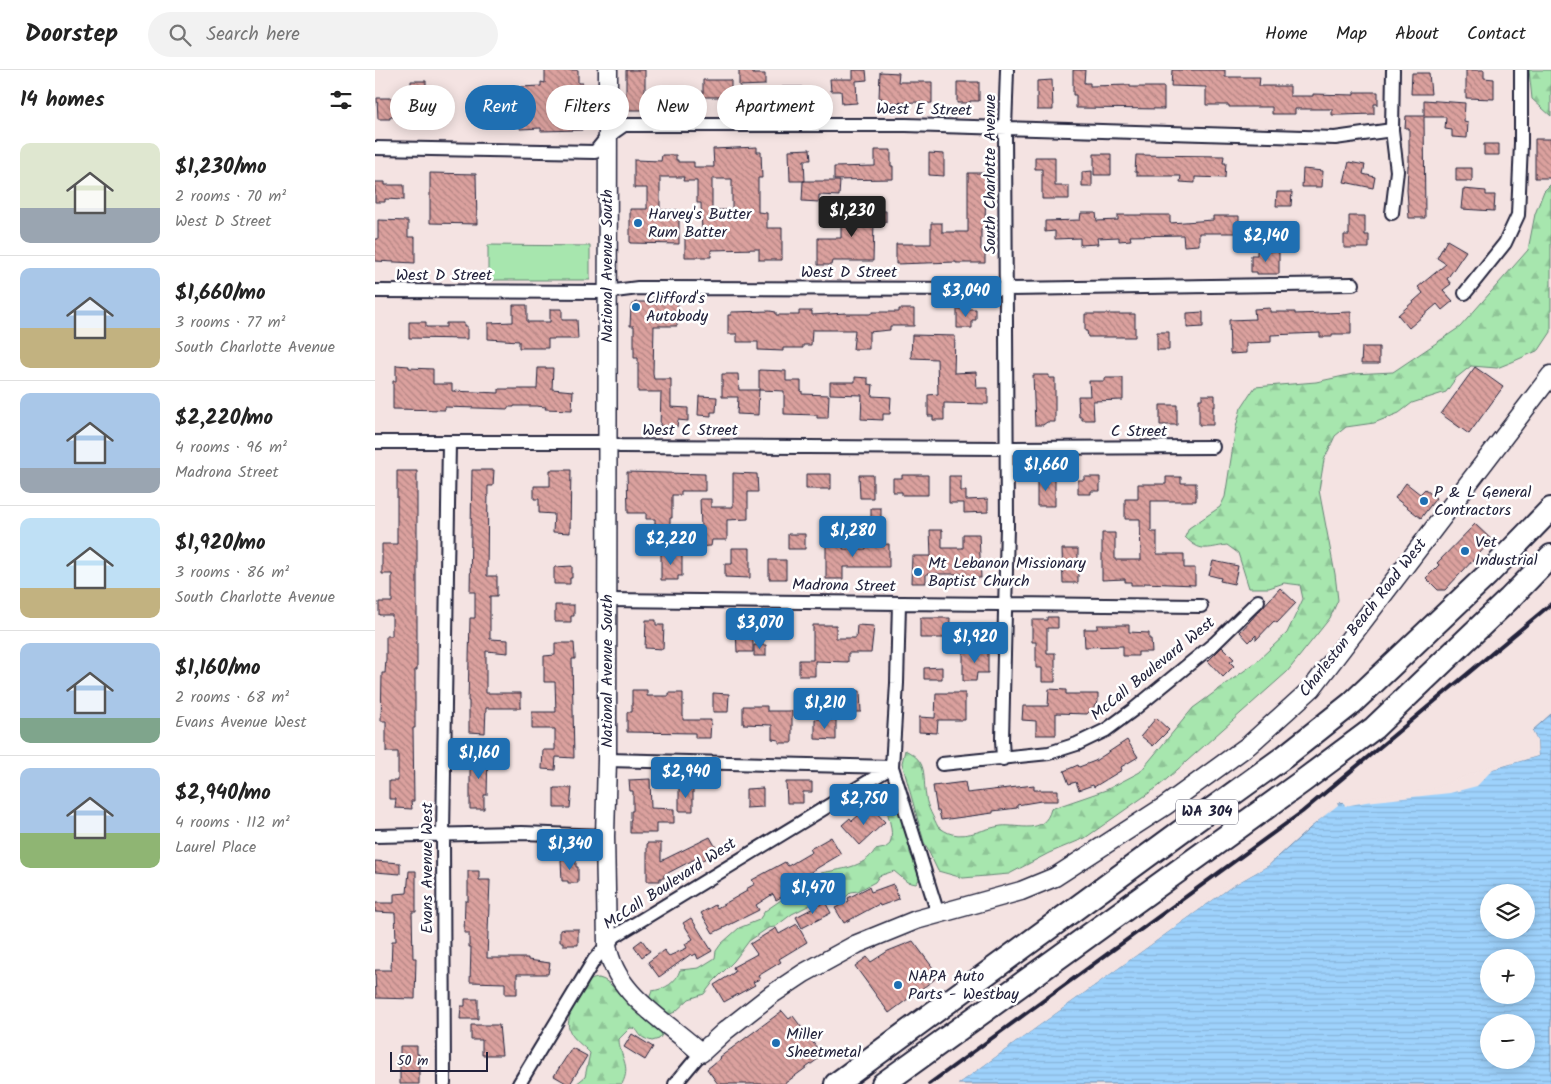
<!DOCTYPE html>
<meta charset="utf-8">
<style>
:root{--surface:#fff;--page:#f2f2f2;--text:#222;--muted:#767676;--line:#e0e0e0;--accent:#1f6fb2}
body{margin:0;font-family:Kalam,sans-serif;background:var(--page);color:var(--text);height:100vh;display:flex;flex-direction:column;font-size:19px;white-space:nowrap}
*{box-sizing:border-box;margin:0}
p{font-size:16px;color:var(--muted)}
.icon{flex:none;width:28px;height:28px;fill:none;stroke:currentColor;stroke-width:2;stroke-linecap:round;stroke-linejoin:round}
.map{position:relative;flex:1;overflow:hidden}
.drawer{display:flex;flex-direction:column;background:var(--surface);width:375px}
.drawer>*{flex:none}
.top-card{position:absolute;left:15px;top:15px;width:475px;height:45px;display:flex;gap:10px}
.tools{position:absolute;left:1105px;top:814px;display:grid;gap:10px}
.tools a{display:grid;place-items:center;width:55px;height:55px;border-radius:50%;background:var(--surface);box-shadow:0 2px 12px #0003;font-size:25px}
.scale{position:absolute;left:15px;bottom:12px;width:98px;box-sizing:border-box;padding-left:5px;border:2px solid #22223b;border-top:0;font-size:14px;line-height:18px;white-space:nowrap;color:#22223b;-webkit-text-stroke:4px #fff;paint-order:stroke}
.price{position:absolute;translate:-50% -42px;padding:0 11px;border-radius:5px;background:var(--accent);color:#fff;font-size:16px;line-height:32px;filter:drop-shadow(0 1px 2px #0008)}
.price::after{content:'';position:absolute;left:50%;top:30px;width:15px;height:11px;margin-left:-8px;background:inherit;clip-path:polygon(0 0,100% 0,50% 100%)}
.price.on{background:#222;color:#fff}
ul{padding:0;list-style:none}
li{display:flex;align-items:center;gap:15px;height:125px;padding:0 20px}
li+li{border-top:1px solid var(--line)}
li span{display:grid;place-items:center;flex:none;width:140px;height:100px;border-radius:10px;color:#555}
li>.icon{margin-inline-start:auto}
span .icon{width:60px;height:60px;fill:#fffc;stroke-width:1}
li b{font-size:21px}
h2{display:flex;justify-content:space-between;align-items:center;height:60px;padding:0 20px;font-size:21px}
.tag{padding:0 18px;border-radius:22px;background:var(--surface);box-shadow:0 2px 12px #0003;font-size:18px;line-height:45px}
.tag.on{background:var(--accent);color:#fff}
header{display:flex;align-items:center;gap:30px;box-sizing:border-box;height:70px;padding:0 25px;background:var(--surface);border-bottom:1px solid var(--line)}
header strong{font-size:24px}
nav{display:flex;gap:28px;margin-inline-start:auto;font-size:18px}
.search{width:350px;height:45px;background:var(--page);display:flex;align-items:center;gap:12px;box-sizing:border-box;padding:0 18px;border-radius:28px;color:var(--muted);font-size:19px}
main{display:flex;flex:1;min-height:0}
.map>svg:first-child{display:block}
.grass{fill:#a7e6ae;stroke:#648474}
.forest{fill:url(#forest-firs);stroke:#648474}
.water{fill:url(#water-rules);stroke:#6c8caf;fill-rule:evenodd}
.pier{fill:#f4e3e2}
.building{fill:url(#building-back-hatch);stroke:#22223b;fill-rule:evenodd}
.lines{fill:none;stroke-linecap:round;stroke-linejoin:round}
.minor-casing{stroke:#22223b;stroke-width:16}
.secondary-casing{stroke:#22223b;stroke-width:21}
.motorway-casing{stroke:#22223b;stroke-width:26}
.minor{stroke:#fff;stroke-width:12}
.secondary{stroke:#fff;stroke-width:18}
.motorway{stroke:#fff;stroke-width:22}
.rail{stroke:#22223b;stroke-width:4}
.poi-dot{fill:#1f6fb2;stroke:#fff;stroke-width:2}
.labels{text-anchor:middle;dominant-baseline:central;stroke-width:5;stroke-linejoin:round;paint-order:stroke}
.shield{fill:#fff;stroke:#646476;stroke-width:1}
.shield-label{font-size:15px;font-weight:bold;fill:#22223b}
.street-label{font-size:16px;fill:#22223b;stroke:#fff}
.poi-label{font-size:16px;fill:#22223b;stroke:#fff;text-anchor:start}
</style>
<header>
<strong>Doorstep</strong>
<div class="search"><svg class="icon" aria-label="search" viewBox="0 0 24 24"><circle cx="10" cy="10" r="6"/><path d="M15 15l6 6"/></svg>Search here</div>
<nav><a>Home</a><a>Map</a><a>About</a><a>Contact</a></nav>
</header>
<main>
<section class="drawer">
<h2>14 homes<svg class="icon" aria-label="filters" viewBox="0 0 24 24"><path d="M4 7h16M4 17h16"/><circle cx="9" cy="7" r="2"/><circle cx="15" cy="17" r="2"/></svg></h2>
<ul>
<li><span style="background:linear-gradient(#dfe7d0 65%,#9aa5b1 0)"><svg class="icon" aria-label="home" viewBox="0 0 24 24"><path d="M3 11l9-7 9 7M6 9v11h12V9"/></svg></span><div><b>$1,230/mo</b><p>2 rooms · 70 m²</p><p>West D Street</p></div></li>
<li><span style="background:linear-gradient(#a9c7e8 60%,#c2b280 0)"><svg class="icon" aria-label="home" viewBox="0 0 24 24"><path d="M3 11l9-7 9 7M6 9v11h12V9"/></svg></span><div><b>$1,660/mo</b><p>3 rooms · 77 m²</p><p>South Charlotte Avenue</p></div></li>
<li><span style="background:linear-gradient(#a9c7e8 75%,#9aa5b1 0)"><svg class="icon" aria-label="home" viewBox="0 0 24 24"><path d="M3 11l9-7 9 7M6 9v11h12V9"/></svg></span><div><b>$2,220/mo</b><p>4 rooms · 96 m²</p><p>Madrona Street</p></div></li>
<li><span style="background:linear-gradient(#bfe0f5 70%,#c2b280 0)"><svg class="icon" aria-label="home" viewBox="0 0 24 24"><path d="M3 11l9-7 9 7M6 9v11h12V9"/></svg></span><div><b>$1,920/mo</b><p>3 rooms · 86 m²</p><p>South Charlotte Avenue</p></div></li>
<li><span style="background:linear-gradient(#a9c7e8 75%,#7fa58c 0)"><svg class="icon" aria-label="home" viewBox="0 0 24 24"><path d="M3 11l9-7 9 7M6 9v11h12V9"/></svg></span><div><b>$1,160/mo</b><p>2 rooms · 68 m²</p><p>Evans Avenue West</p></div></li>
<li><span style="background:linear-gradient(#a9c7e8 65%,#8fb573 0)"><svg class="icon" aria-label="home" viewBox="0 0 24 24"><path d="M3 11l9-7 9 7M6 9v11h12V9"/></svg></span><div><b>$2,940/mo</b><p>4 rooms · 112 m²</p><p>Laurel Place</p></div></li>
</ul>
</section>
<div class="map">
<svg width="1176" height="1014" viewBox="0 0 1176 1014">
<defs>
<pattern id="forest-firs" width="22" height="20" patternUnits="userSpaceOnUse" patternTransform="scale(1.25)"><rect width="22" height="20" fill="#a7e6ae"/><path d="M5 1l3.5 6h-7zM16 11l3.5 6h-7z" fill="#8fc597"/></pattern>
<pattern id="water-rules" width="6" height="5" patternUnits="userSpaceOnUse" patternTransform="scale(1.25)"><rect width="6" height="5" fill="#9ed2fc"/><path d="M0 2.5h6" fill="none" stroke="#88b4d9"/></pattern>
<pattern id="building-back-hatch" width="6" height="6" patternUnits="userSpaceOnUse" patternTransform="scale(1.25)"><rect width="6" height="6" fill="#dba19e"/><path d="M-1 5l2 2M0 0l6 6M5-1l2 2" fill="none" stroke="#b18382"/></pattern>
</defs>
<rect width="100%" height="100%" fill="#f4e3e2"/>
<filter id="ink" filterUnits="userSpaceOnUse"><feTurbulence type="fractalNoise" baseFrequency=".02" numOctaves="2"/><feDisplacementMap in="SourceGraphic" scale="10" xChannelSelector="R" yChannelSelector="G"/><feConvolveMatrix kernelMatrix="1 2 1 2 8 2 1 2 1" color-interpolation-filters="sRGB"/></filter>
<g filter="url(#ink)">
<path class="grass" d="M113 175 215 176V210H113Z"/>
<path class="forest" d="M1154 0H1176V46L1157 29Z
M1176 114V262L1164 280 1137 292 1122 298 1096 296 1081 308 1071 322 1037 333 1024 343 999 353 971 357 960 366 949 390 944 420 960 504 963 530 955 548 912 602 784 716 710 768 674 783 634 804 588 808 563 801 549 772 527 693 530 680C554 692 547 704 551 727 552 737 559 748 563 757 567 759 572 763 577 764 593 768 610 758 626 756 644 754 669 766 676 739L731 720 765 702 818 638 880 593 912 563 928 529 925 515 909 513 894 518H874L863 483 852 475C831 478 826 483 810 467L814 458 845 437 850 427 861 357 866 338 880 317 941 312 978 304 1018 302 1085 257 1153 180 1160 144 1169 121Z
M516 725 523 727 534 771 535 783 543 800 545 808 541 814 532 812 519 801 504 806 500 812 483 821 476 822 469 829 457 833 445 830 417 844 400 857 393 858 374 871 359 891 339 911 329 924 314 929 300 942 293 945 283 940 273 931 277 921C290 919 301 913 305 900L324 898 340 888 341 881 346 874 364 858 384 850 390 841 422 819 429 820 441 814 446 803C465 799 489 798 500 780L510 778 515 774C520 759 511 743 509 728Z
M224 908C238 911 247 930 258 940 266 948 284 953 287 965L284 969 277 971C274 970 269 969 266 966 262 962 263 958 255 958L244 969C244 987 257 995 247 1014H201L210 1007 215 983C209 976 197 969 194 959 190 947 206 917 216 910 218 909 221 908 224 908Z"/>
<path class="water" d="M1176 644V1014H583L857 816 894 795 963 733 1056 723 1118 699 1163 686 1162 671 1157 661ZM1114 822H1151V860H1114ZM1114 888H1151V925H1114ZM1114 952H1151V990H1114Z"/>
<path class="pier" d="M1155 660 1157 661 1162 671 1163 686 1118 699 1102 716 1075 723 991 732 970 736 968 730 1056 720 1117 696 1153 687 1160 684V672Z
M962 730 963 735 914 774 961 731Z
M911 776 894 795 857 816 583 1014H580L855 814 893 793Z"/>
<path class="building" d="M170 0H203V13H208L207 60 166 61V58L145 59V17L166 16V12L170 13Z
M251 0H270V40H251Z
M364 0H378V4H390V15L364 16Z
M478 0H491L492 10 481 11 482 33 467 34 466 21H456L455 9H478Z
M698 0H710L709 13H715V16L755 15V17H789V39L701 38V25H698Z
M797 0H850V7H885L884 16H915V26H938V24L979 25V22H1003V34H999V44L967 45H957V39H920V44H897V37H854V35H831V17L796 16Z
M1091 0H1109V8L1119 9V29L1091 28Z
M505 2 524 3 523 12H557V33L546 34V32L506 33 507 28H504Z
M1037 3H1054L1056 24H1036Z
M328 10H356V27H328Z
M677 10 678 40H662V11Z
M36 11H51V26H36Z
M582 12H604V31H595V33H582Z
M407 17H427V32L408 33Z
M103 27H116V29H120V36H123V49L102 48Z
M2 28H22V47H15V49H3Z
M46 30H74V50H46Z
M1049 30 1090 33 1089 52 1093 53 1092 68 1077 67V60L1070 59 1071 47H1049L1050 148H1034L1032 120 1033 95H1034V58H1030L1031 46H1049Z
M1160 69H1176V108H1160Z
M1109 74H1124V85H1109Z
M382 77V82H386L387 108H383V142L392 143V158H407V190H384V179L336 180V187H310V166H327L326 133H322V111H308L309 107H285V140H304V174L255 173V139H272V118H259V90L286 91 287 85H301V90H303V92H319V97H339L338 79ZM337 109H357V140H337Z
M435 79 436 90H429L430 111H415L414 80Z
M500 80H516V96H518V109L459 110V97L500 96Z
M554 83 569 84V106L554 105Z
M719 84H736V105H719Z
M761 85 849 86 848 93H851L850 108 820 107V113L805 112 806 106H762V102H760Z
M660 87H680V116H694V129H667V99H660Z
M974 92 990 95 988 104 1000 107 998 118 969 112Z
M1081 98H1097V111H1081Z
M928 99 948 101 947 117H927Z
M717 101V117H707V102Z
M55 103 101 104 102 154 55 153Z
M593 103H611L610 159H606V180H610V193H581V192L521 194V174H556V153H567V162H593Z
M428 111H465L464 126 444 125V132L427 131Z
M0 112H10V115H29V130L10 129V132H0Z
M1088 119 1111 121V125H1120L1119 141 1086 139Z
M902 122H917L916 136H901Z
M466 141H511V152H499L498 191H457L456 195H443V168H466Z
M706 143H721L722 151 743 150V145H795V153L838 150V146H864V163H824V175L809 176 808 165 755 166 756 170 744 171V167L722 168 723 174 705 175V168L680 169V161L670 162V151L705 150Z
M974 146H990V165H994V178H969V165H974Z
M3 150 33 151V167H40V193L0 191V169H3Z
M1072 170 1091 181 1072 209 1076 214 1068 220 1078 231 1067 240 1062 234 1034 258 1023 245 1048 223 1043 217 1071 194 1062 188Z
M882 181H904V204H882V202H876V185H882Z
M261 232H303L302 256H279L278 303 279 309H296V337L313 338V351L303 350 302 357 285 356 286 322H263V288H259V256H255L256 236Z
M138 235H152V252H175V239H187V250H202L203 269H173V278H144V271L113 269V253L138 252Z
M895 238V242H920V244L976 242V264H957V267H945V263L896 265V272L871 273V283L855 284 854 250 880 249 879 239Z
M524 239H539V256H515V260L494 262V279H478L480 260H437L436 275H428V278H408V281L383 280V272H362V264H353V245H356V242L395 241 401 242V245H424V241H437V245L471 243V244H495L498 242H524Z
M582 239H601V250H597V258H582Z
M828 242V257L812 258V243Z
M710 244H760V267H713L712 261H710Z
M34 252H51V257H71V253H89V256H92V269L34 268Z
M782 262H794V280H782Z
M537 265 580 266 579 303 601 302 602 318H613V334L569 333V350H558V346H553V325L563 324 562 289 536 288Z
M987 277H1004V294H986Z
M21 295 34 296V298L58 299V314H77V321L124 323V319H162L163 298H178L177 319 198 321 197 340 170 339 171 337 161 336H139V337H133V339L70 337V340L18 339V311H21Z
M1100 297 1128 317 1094 364 1066 344Z
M384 300 411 301V311H426V321H427V324L454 325 453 348H442V345L409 344V321L384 320 383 345 362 344 363 327H347V304H363L364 320H384Z
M658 305H674V308H680V352H672L668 355H660Z
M480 307 493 308V314L498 315 497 326 516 327 515 344H508V350L486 349 487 325 455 324V312H480Z
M730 308H748V330L718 331 719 350H707V347H704L703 326H715L714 311H730Z
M827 325H840V337H838V355H824V329H827Z
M324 326 342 327 341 342H336V346L323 345Z
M785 335H802V355H785Z
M97 400H119L118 416H113L112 506H122V526H115V569L133 570V583L111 581V623H146V638H111L110 663 94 662V631H93L95 548H100V522H95Z
M175 400H196L195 463 178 462 179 444 164 443V429H159V416H175Z
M22 401H42V600H40V658H38L39 731H36L37 739 20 738 21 729H14V711H23V682H11V651H6L7 603H10L11 589V566H17V545H4V532H17V504H7V474H22Z
M252 402 330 404V421H306V425H297V448H295V473H280V449H271V443H253Z
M358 403 382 404 383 422H373V449L352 450V470H337L336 476 315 477V458H326L325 429H336V437H358Z
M431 404H456V419H431Z
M484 405H498V428H485Z
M527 405H553V425H527V422H518V408H527Z
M574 406H586V421H591V430L613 429V442L589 443V433H574Z
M709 407H725V421H716V424H703V410H709Z
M791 407H806V413H821V431H776V462H782V484H809V498H820V515L769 513V515H756V512H750V509L727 510V463H740V490H766L765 449H750V429H763V414H791Z
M662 408H680V436H662Z
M1031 413 1045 424 1050 419 1061 428 1046 448 1020 428Z
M496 438H506V450H496Z
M1100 454 1117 470 1070 520H1063L1051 508 1064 495 1062 493Z
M555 460H567V478H588V464H604L606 508H588V504H551V513H536L537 486H556Z
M413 464H430V479H413Z
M451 468 469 469 468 479H491V475L514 474V497H468V509H451Z
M357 478H375V508L350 507V494H357Z
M687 479H703V513H688Z
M286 483H307V506H303V510H286Z
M394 490H411V509H394Z
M838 491 863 496 859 514 845 511 846 508 834 505Z
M197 496V508H195V514H179V497Z
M905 518 921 533 902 553 899 551 881 570V565L874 572 865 562Z
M180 535H199V546H196V552H180Z
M672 547H683V558H672V583H680V612H667V598H661V572H657V550H672Z
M545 548H575L574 568H545Z
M271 550H281V555H289L288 579 270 578Z
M438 555H461V568H481L482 555 499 556 496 583H473V592L440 591V606H424V590H438Z
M722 555H754V562L774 563V569H776L777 582H763V586H748V576L710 577 709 559H722Z
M361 559H378V582H362Z
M180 573H199L200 587V589H197L199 688 181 687 180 700 167 699 168 680H180V659H157V642H181L180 612H169V586L180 585Z
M379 575H391V586H379Z
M847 577 859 589 855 592 859 596 848 607 833 591Z
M588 580H613V603H602L601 611H588Z
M567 597V609H549V598Z
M674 619 691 620V624H723V632L712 644 681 643V665H661V651L647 650 648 636H673Z
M257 620H272V626H294V623H308V650H336L335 668H320V663L252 662V642H257Z
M470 621H485L486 642H470Z
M338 623 354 624 353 642H338Z
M561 623H590V650H563L562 663 544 662V647L560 648Z
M368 636H392V641H417V673H404V670L397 669V655L368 654Z
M781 648 794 660 778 676 766 666Z
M440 649 461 650V670L440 669Z
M752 670 763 687 746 697 747 700 719 717 718 715 704 720 701 712 694 714 689 701 703 695 704 697 720 691Z
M97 682 113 683 112 725H109V739H95V692H97Z
M275 709 276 738 299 739V753H281V763H255V750H256V741H258V721H255L254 710Z
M411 712H437V722H428V733H412Z
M590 712 592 723 659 715V720H683V731H666L642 735V738L618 741V743L566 750 564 741H562L558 716Z
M304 716 318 717V741H304Z
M179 718H197L195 738H179Z
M388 718V737L371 738V719Z
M499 740 510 752 485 775 467 755 475 748 477 751 484 745 488 749Z
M335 767 343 781 326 791 324 787 289 805V808H285V811H272V773H286V791Z
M456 767 466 784 412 816 415 822 401 830 398 824 381 835 384 840 338 863 326 843 340 835 342 838 372 821 371 819 380 814 377 810 410 792 413 796 437 782 435 779Z
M201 789V797H203V813H193V811H187L186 790Z
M0 791 25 793V804L0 802Z
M34 801H41V842H37L38 888H41L40 929 1 928 0 900H16L17 871H21L20 843 0 842V833H19V824L32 823Z
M93 801H104V810H115L112 888H153V890L175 893 173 904H142V924H130V913L95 912 96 877H94V863H89L90 831H93Z
M518 814 524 829 505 836 504 834 469 853 460 838 474 831 473 828 494 817 496 822Z
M450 832 456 843 427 858 421 847Z
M316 848 337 881 323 889 321 884 317 886 316 884 284 907 273 892 289 880 294 886 312 878 310 874 318 869 308 853Z
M422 854 432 872 404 889 406 892 383 906 385 909 378 912 380 915 349 932 339 915 360 902 358 897 382 884 375 874 401 858 404 864Z
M190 859H203V875H188V872H185V860Z
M267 870 275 881 267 887 259 876Z
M538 871 564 906 514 943 480 896 492 887 496 892 513 881Z
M90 929H103V949H85L86 936H90Z
M407 941 414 949 418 946 442 978 438 982 443 989 409 1014H343L332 999 346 988 345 987Z
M96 955H124L127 985H107V970H96Z
M257 964 278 977 270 990 249 977Z
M25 976H42V984H44V1014H25Z
M197 978 212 986 195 1014H193L179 1006Z"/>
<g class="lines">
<defs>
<path id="minor" d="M0 78 220 82 232 67 249 55H531L960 68 1017 60
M1017 143 1022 101 1017 60 1018 0
M0 221 232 222 263 218 631 219 978 214
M1090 223 1130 173 1143 145 1146 73V0
M0 372H231L245 376 631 378 838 377
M232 530 826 536
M524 533 522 613 517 697 563 844
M628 689 627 670 632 456 630 58 632 0
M232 690 517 697
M567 694 674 683 702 674 731 660 758 640 840 573 883 531
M0 766 147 763 230 766
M69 1014 68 765 74 372
M144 1014 219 890 240 866 517 697
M300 1014 326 983"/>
<path id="secondary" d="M233 0 232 690 230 766 232 874C239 925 292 951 326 983L350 961 396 925 429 903 482 874 541 850 646 821 680 807 790 736 874 675 937 618 1176 305"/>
<path id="motorway" d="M461 1014 805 762 909 687 977 633 1112 505 1176 439
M508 1014 928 711 999 658 1134 529 1176 486"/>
</defs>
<use href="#minor" class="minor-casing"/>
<use href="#secondary" class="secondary-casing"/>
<use href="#motorway" class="motorway-casing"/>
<use href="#minor" class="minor"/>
<use href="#secondary" class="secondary"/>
<use href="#motorway" class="motorway"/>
<path class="rail" d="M554 1014 927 742 1176 534"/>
</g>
</g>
<g class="poi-dot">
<circle cx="263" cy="153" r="5"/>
<circle cx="261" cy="237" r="5"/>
<circle cx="1049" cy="431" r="5"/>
<circle cx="1090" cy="481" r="5"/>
<circle cx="543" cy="502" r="5"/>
<circle cx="523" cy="915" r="5"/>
<circle cx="401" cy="973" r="5"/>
</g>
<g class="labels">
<rect class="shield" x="801" y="729.5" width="62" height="25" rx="4"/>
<g class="shield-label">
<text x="832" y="742">WA 304</text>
</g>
<g class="street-label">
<text transform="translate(549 40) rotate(1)">West E Street</text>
<text transform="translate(615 104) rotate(-90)">South Charlotte Avenue</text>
<text transform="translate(232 196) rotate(-90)">National Avenue South</text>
<text x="474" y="202">West D Street</text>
<text x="69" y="205">West D Street</text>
<text x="315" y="360">West C Street</text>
<text x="764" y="361">C Street</text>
<text transform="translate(469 516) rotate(1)">Madrona Street</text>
<text transform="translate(988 548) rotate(-52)">Charleston Beach Road West</text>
<text transform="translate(778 599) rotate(-39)">McCall Boulevard West</text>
<text transform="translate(232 601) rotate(-90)">National Avenue South</text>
<text transform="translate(52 798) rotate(-90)">Evans Avenue West</text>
<text transform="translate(295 814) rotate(-33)">McCall Boulevard West</text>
</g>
<g class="poi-label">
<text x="273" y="144">Harvey's Butter<tspan x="273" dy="18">Rum Batter</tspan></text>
<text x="271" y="228">Clifford's<tspan x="271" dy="18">Autobody</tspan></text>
<text x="1059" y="422">P &amp; L General<tspan x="1059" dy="18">Contractors</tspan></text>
<text x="1100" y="472">Vet<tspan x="1100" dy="18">Industrial</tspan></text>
<text x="553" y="493">Mt Lebanon Missionary<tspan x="553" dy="18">Baptist Church</tspan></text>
<text x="533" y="906">NAPA Auto<tspan x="533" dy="18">Parts - Westbay</tspan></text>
<text x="411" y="964">Miller<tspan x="411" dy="18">Sheetmetal</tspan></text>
</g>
</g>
</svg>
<div class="tools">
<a><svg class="icon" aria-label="layers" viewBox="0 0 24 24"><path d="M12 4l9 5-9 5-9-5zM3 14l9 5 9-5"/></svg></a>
<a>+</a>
<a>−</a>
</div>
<div class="scale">50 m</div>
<b class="price on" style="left:477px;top:168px">$1,230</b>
<b class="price" style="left:891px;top:193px">$2,140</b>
<b class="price" style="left:591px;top:248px">$3,040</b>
<b class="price" style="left:671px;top:422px">$1,660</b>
<b class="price" style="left:478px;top:488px">$1,280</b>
<b class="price" style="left:296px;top:496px">$2,220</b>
<b class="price" style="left:385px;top:580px">$3,070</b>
<b class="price" style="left:600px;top:594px">$1,920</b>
<b class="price" style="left:450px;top:660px">$1,210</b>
<b class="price" style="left:104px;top:710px">$1,160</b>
<b class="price" style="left:311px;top:729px">$2,940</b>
<b class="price" style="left:489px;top:756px">$2,750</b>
<b class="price" style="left:195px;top:801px">$1,340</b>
<b class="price" style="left:438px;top:845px">$1,470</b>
<div class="top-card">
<a class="tag">Buy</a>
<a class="tag on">Rent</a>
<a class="tag">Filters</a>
<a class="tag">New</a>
<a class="tag">Apartment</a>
</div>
</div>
</main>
